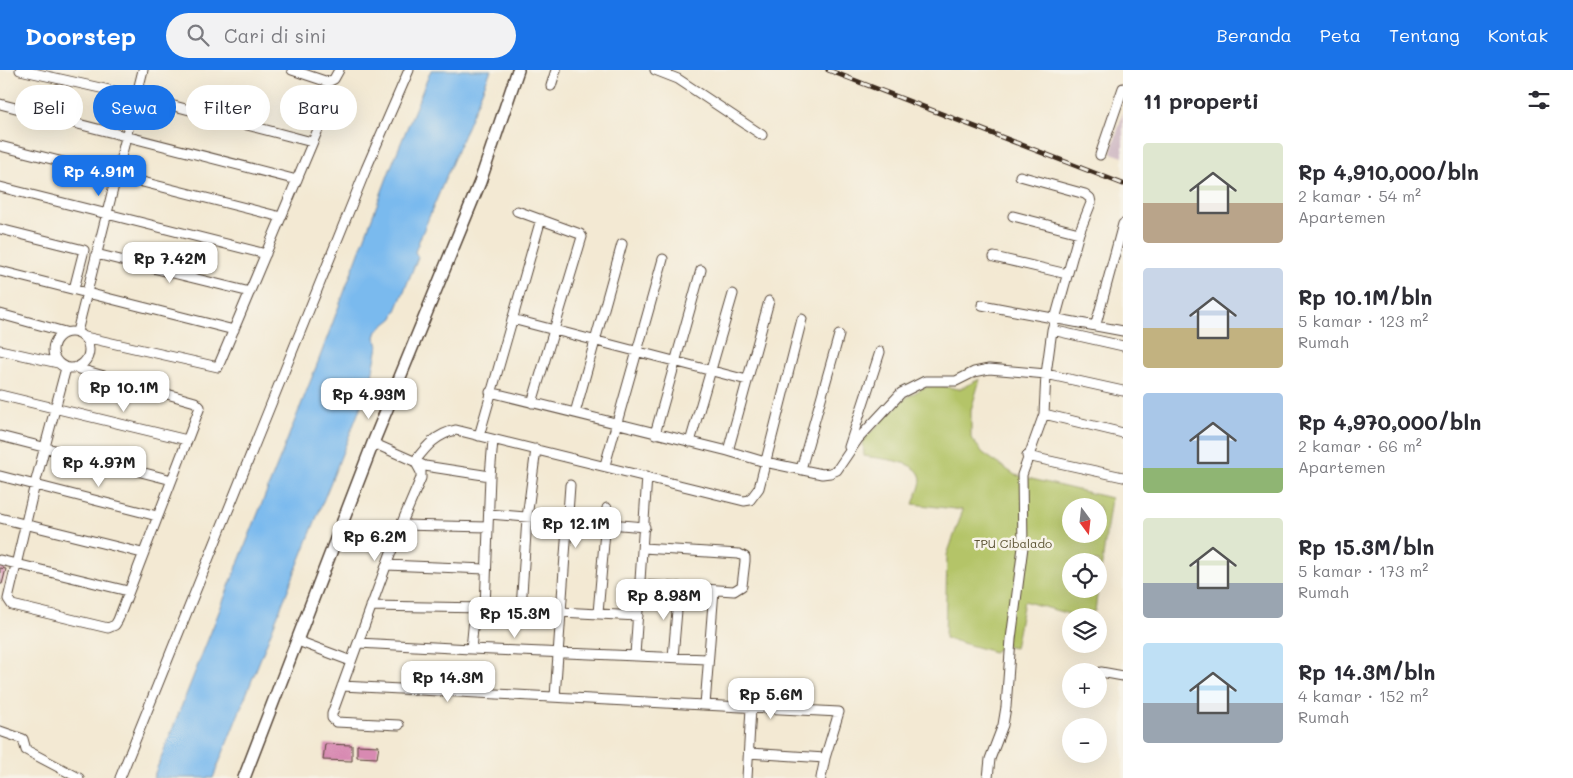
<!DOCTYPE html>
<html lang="id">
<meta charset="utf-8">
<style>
:root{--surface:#fff;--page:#f2f2f3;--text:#2b2b33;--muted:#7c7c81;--accent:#1a73e8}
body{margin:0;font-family:Mali,sans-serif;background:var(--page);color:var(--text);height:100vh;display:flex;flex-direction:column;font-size:19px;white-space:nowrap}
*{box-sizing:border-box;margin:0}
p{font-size:16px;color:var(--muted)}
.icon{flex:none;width:28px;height:28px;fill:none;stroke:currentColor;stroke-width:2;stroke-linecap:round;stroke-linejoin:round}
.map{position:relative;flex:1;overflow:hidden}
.details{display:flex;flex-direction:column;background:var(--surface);width:450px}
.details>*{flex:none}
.guide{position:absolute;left:15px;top:15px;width:475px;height:45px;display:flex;gap:10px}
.needle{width:32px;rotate:165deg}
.tools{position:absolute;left:1062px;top:428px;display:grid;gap:10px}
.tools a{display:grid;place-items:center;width:45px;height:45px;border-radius:50%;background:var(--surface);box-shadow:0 5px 20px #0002;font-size:25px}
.price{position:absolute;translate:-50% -42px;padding:0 11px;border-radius:10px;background:#fff;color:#222;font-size:16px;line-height:32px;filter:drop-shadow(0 1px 2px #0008)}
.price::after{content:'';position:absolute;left:50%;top:30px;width:15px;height:11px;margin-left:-8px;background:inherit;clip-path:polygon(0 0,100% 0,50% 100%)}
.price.active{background:var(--accent);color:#fff}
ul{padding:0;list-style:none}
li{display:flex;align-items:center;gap:15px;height:125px;padding:0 20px}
li span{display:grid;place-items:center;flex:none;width:140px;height:100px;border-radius:5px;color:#555}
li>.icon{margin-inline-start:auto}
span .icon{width:60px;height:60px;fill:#fffc;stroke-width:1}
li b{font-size:21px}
h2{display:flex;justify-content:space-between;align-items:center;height:60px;padding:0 20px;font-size:21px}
.chip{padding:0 18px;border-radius:22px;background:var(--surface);box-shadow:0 5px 20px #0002;font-size:18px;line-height:45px}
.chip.active{background:var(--accent);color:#fff}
header{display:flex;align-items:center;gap:30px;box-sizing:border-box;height:70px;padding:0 25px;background:var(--accent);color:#fff}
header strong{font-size:24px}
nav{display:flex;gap:28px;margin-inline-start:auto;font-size:18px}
.search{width:350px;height:45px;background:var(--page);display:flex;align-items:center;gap:12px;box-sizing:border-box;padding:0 18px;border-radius:28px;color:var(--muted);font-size:19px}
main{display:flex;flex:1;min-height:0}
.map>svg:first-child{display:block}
.industrial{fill:#d2bdc6}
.green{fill:#b4c467;stroke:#787742;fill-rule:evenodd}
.water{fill:#7abaee;stroke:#5a7286}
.building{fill:#d88ab2}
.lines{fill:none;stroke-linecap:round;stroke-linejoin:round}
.minor-casing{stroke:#574739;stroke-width:11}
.tertiary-casing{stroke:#574739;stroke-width:14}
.minor{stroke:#fff;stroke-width:9}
.tertiary{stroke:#fff;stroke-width:11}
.rail-casing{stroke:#3b2a1e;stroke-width:5}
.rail{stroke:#f7f3e8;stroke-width:3;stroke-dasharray:9;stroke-linecap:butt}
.labels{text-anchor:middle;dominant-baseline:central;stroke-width:5;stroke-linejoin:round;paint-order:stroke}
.park-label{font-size:12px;fill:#595030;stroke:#f7f3e8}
</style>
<header>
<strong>Doorstep</strong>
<div class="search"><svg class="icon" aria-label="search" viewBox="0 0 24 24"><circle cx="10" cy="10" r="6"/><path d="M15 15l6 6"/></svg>Cari di sini</div>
<nav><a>Beranda</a><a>Peta</a><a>Tentang</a><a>Kontak</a></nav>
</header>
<main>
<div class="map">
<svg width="1123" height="708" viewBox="0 0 1123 708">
<rect width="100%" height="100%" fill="#f7f3e8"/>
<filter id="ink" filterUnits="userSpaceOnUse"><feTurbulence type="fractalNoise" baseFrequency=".02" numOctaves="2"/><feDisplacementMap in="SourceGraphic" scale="10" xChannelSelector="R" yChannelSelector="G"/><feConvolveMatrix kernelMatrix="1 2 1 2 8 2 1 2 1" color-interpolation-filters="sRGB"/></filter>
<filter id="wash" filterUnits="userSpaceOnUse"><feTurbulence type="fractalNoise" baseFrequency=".0096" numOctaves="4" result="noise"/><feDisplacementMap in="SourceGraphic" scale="20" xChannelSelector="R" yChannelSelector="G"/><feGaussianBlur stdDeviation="1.12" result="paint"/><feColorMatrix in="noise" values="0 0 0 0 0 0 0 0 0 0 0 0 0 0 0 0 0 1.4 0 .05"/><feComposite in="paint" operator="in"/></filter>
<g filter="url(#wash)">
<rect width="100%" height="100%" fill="#f3e9d3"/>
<path class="industrial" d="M1123 42V87L1111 83Z"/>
<path class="green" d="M980 309 971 340V368L983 383 1015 405 1111 428 1099 516V491H1071V519H1098L1095 541 1072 545 1024 531 1015 578 1003 576 994 582 945 568 947 485 963 440 913 434C915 427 920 419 921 411 922 390 879 389 864 386L863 370 904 329 923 318 935 315 959 319ZM1071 436H1099V464H1071Z"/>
<path class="water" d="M431 0H491L419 171 415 182 418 187 393 248 377 261 375 267 378 276 371 311 213 708H153L318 292 391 97Z"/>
<g id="blocks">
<path class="building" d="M0 498 6 499 2 514H0Z
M325 674 352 675V691L323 690Z
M357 675 379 676 377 688 357 687Z"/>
</g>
</g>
<g filter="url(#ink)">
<use href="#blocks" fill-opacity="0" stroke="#574739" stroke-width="1"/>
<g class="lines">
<defs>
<path id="minor" d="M20 0 136 26 312 72
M292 0 328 12 334 9 339 0
M655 0 678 9 762 65
M551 16 556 0
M0 34 297 110
M0 76 281 147
M1100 85 1123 18
M0 117 266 184
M517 141 580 164 582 167 532 333
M1013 146 1079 163
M0 159 84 180 74 219
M96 184 250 222
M994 187 1067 204
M0 201 234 260
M982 235 1123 261
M0 244 65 262
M512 249 747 310
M1096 254 1123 154
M1052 260 1123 276
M53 280a18 18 0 1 1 36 0a18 18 0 1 1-36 0Z
M77 262 143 0
M85 267 218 297 330 31
M0 280 58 293
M66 298 35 414 8 529 12 535 108 558 115 555 118 550 200 337 195 332 76 298
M490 322 728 381 765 392 822 404 830 403 837 400 858 369 901 323 925 311H956L974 302 989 299 1046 304 1123 321
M0 325 187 370
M575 343 622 174
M1044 344 1123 363
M655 364 701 200
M0 366 172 410
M479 366 541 149
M690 372 733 224
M373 373 425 396 490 406 485 538
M849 377 880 282
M728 381 769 231
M1027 386 1123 407
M605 395 663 189
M801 399 839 265
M0 406 157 446
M490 406 493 370
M489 444 645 457
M0 448 142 483
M401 455 488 457
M0 490 128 521
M386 495 486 499
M641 515 734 521 742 516 745 491V487L739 484 643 478
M371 536 485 538 638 546
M521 539 527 448 536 379
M598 543 607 438
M298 571 351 591
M358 573 471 579 475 538
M471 579 707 589
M635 585 647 406
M673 587 679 517
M1101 602 1123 606
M342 616 839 642 825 688 821 708
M555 627 570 415
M705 635 714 520
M399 655 336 652 332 648V644L401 455 421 408V402L415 391C426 377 436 364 456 360L744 431 750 430 759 418 802 249
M0 661 23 669 26 680 79 708
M749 683 825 688
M120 708 366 99 409 0
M747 708 751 638
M988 708 990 689 1003 655 1006 637 1011 569 1023 477 1022 405 1044 344 1046 304 1052 260 1079 163 1091 133 1090 128 1085 124 1020 106"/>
<path id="tertiary" d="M244 708 373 373 480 112 518 0"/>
</defs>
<use href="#minor" class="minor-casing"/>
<use href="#tertiary" class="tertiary-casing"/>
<use href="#minor" class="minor"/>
<use href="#tertiary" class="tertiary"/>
<defs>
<path id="rail" d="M828 0 1123 114"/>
</defs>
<use href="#rail" class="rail-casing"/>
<use href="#rail" class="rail"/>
</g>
</g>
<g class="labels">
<g class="park-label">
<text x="1013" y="473">TPU Cibalado</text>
</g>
</g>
</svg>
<div class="tools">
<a><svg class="needle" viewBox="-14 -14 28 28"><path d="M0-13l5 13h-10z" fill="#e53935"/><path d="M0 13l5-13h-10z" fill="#7c7c81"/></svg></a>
<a><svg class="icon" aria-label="locate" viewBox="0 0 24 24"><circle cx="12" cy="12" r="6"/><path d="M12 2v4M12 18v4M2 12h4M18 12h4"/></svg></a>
<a><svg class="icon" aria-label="layers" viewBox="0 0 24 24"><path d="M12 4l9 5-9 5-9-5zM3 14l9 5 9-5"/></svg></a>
<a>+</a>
<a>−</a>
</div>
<b class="price active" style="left:99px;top:127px">Rp 4.91M</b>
<b class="price" style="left:170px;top:214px">Rp 7.42M</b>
<b class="price" style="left:124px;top:343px">Rp 10.1M</b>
<b class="price" style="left:369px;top:350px">Rp 4.93M</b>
<b class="price" style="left:99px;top:418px">Rp 4.97M</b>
<b class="price" style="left:576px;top:479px">Rp 12.1M</b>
<b class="price" style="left:375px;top:492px">Rp 6.2M</b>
<b class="price" style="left:664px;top:551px">Rp 8.98M</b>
<b class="price" style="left:515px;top:569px">Rp 15.3M</b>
<b class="price" style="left:448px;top:633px">Rp 14.3M</b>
<b class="price" style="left:771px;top:650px">Rp 5.6M</b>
<div class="guide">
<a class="chip">Beli</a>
<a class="chip active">Sewa</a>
<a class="chip">Filter</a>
<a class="chip">Baru</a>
</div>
</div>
<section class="details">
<h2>11 properti<svg class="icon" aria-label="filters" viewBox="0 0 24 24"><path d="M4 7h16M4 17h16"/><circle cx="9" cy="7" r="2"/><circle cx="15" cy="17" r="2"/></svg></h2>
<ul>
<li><span style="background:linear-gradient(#dfe7d0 60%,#b9a48a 0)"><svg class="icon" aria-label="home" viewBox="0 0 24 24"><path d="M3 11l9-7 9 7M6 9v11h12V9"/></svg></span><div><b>Rp 4,910,000/bln</b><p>2 kamar · 54 m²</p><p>Apartemen</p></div></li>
<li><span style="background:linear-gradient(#c9d6e8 60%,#c2b280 0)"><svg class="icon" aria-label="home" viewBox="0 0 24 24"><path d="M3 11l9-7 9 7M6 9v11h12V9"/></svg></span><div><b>Rp 10.1M/bln</b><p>5 kamar · 123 m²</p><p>Rumah</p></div></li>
<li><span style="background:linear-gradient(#a9c7e8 75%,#8fb573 0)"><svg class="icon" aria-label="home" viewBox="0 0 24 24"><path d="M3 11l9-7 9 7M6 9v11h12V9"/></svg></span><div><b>Rp 4,970,000/bln</b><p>2 kamar · 66 m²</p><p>Apartemen</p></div></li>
<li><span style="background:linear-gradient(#dfe7d0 65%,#9aa5b1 0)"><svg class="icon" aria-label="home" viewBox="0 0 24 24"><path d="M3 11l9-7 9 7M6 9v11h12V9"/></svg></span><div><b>Rp 15.3M/bln</b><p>5 kamar · 173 m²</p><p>Rumah</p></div></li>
<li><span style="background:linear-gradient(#bfe0f5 60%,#9aa5b1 0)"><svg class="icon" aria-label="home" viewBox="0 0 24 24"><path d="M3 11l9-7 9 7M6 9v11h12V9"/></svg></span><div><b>Rp 14.3M/bln</b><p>4 kamar · 152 m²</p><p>Rumah</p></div></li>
</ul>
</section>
</main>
